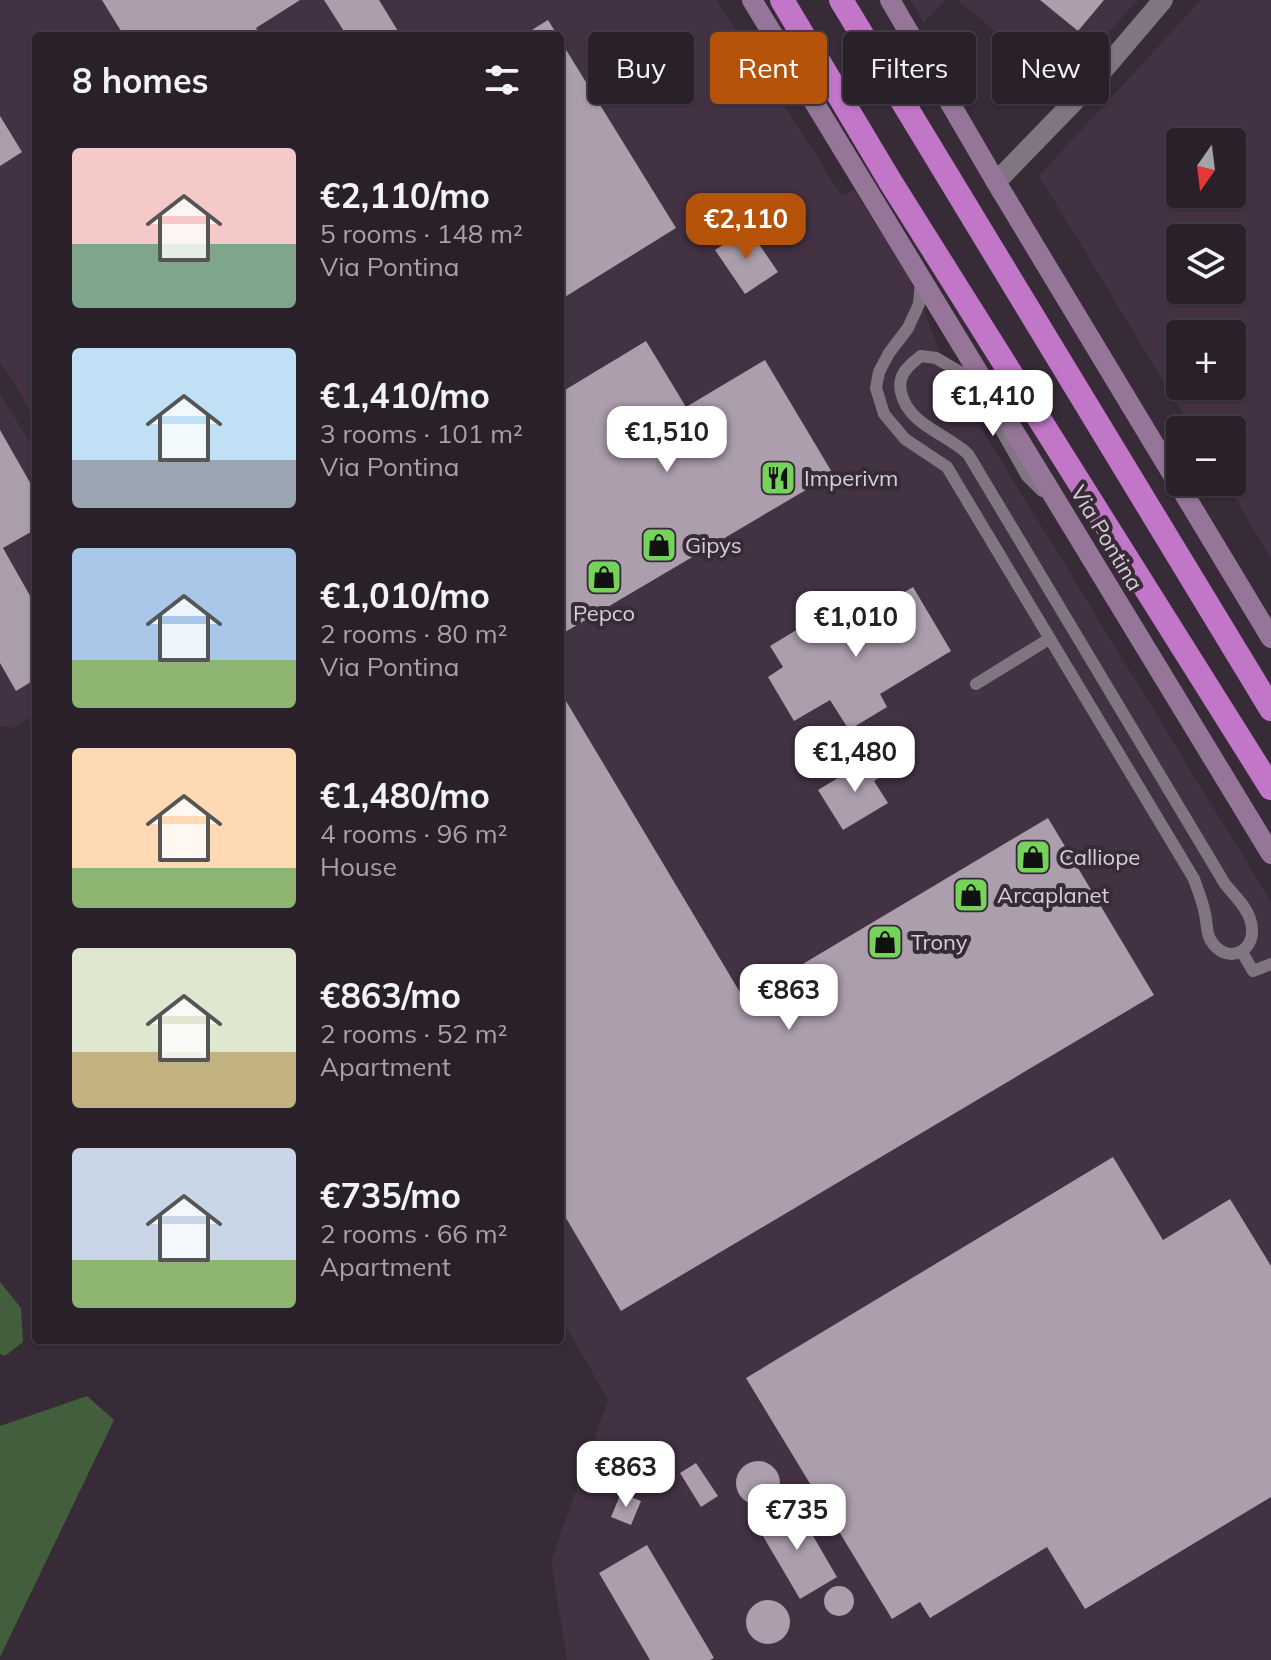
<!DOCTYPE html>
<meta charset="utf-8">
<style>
:root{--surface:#292029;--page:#352d35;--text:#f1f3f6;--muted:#a5a3a8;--line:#453e46;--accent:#b45309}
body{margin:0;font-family:Mulish,sans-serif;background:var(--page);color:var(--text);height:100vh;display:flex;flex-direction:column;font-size:30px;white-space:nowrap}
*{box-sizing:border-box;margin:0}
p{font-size:26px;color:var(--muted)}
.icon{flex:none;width:44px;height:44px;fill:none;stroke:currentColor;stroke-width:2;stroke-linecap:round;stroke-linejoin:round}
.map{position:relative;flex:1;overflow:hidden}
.sheet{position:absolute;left:32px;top:32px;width:532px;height:1312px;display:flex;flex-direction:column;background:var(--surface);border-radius:8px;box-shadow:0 2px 6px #0004,0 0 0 2px var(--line)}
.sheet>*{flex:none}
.top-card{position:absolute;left:588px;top:32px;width:562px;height:72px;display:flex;gap:16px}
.needle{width:52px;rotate:194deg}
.buttons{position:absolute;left:1166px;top:128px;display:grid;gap:16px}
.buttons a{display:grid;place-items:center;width:80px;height:80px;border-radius:8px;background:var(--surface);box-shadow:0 2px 6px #0004,0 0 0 2px var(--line);font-size:40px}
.price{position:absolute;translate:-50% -68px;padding:0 18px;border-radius:16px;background:#fff;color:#222;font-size:26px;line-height:52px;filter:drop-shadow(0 2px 4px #0008)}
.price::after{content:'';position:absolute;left:50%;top:48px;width:24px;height:18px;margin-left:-12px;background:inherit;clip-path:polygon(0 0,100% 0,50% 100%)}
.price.current{background:var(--accent);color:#fff}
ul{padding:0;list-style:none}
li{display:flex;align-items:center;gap:24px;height:200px;padding:0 40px}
li span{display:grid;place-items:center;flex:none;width:224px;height:160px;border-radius:8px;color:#555}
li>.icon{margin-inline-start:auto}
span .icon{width:96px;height:96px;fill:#fffc;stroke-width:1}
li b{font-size:34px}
h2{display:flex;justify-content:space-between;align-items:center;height:96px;padding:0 40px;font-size:34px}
.pill{padding:0 28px;border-radius:8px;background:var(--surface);box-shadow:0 2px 6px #0004,0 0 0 2px var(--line);font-size:28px;line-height:72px}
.pill.current{background:var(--accent);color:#fff}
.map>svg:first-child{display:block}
.built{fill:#433244;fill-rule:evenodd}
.green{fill:#435e3c}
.building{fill:#ac9ead}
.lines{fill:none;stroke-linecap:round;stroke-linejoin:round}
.lane{stroke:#827583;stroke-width:12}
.street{stroke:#827583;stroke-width:20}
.secondary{stroke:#957598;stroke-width:20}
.highway{stroke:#c276c8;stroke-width:24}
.labels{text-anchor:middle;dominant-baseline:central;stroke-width:8;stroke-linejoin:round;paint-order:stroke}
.poi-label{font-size:22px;fill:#d7cfd7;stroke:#372b37;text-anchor:start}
.street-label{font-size:22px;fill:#d7cfd7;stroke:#372b37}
</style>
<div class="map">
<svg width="1271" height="1660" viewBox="0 0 1271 1660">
<rect width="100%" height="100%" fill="#372b37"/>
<path class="built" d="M0 0H717L842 196 854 190 873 220 903 261 952 380 1271 902V1660H567L551 1561 608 1400 560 1316V36H36V419L0 362Z
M910 0H945L924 23Z
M957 0H1137L1062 85Z
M1201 0H1271V558L1225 482H1232V430H1193L1039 176ZM1232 142V194H1180V142ZM1232 238V290H1180V238ZM1180 334H1232V386H1180Z
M0 394 36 452V714L13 728 0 726Z"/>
<path class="green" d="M0 1282 21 1308 23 1342 5 1356 0 1354Z
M87 1396 114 1420 0 1657V1426Z"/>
<path class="building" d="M102 0H300L256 28 261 36H124Z
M324 0H379L401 36H347Z
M1040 0H1104L1078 31Z
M548 20 558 36H522Z
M560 40 676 228 560 300Z
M0 116 22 152 0 166Z
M748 228 778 272 745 294 715 250Z
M646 341 686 407 765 360 833 474 560 635V393Z
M0 430 36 493V529L3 548 33 601 36 600V679L16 691 0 663Z
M913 587 951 651 880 694 887 707 849 730 830 700 794 721 768 677 783 667 770 646 826 612 838 632Z
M560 691 744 999 1048 818 1154 995 621 1311 560 1208Z
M874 756 885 774 874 781 888 803 843 830 818 790Z
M1113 1157 1163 1240 1230 1199 1271 1266V1497L1085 1609 1047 1547 930 1618 920 1602 892 1619 746 1378Z
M736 1483a22 22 0 1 1 44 0a22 22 0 1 1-44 0Z
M696 1463 718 1496 701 1507 680 1473Z
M621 1493 641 1501 631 1525 611 1517Z
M795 1505 837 1577 800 1599 757 1526Z
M647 1545 714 1658 710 1660H650L599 1573Z
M824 1601a15 15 0 1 1 30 0a15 15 0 1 1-30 0Z
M746 1622a22 22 0 1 1 44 0a22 22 0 1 1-44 0Z"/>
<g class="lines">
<path class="lane" d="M921 281 919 304 908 328 889 353 879 372 876 388 884 414 905 439 947 467 1194 879C1198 891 1203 902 1205 914 1207 921 1206 932 1210 939 1226 968 1261 951 1250 919 1246 906 1233 894 1225 884L968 454C946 433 908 425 901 392 897 375 909 365 921 356L936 358 960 372 989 409 1027 476 1042 491
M976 684 1049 639
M1242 952 1253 971 1271 964"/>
<path class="street" d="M996 182 1094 81 1163 0"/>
<path class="secondary" d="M752 0 1271 854
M890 0 996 182 1271 638"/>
<path class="highway" d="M782 0 890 181 1271 788
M841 0 1271 709"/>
</g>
<defs>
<symbol id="restaurant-square" viewBox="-11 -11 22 22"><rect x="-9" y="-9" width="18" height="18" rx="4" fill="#75d25a" stroke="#372b37"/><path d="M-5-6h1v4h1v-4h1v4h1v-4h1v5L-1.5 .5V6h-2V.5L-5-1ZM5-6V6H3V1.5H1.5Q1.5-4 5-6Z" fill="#111"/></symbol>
<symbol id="shop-square" viewBox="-11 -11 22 22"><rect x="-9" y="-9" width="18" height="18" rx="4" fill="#75d25a" stroke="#372b37"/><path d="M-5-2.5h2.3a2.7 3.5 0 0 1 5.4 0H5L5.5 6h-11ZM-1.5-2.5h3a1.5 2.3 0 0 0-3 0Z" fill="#111"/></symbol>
</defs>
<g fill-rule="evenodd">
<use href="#restaurant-square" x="758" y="458" width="40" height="40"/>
<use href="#shop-square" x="639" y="525" width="40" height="40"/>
<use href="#shop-square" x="584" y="557" width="40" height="40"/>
<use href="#shop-square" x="1013" y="837" width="40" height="40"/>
<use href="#shop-square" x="951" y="875" width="40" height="40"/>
<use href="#shop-square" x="865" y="922" width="40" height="40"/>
</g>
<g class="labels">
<g class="poi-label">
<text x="804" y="478">Imperivm</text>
<text x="685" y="545">Gipys</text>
<text x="604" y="613" text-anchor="middle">Pepco</text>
<text x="1059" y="857">Calliope</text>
<text x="997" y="895">Arcaplanet</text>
<text x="911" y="942">Trony</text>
</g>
<g class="street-label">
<text transform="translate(1107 538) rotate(59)">Via Pontina</text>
</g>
</g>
</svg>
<div class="buttons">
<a><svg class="needle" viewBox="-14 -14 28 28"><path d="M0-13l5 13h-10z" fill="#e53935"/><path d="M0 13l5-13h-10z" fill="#a5a3a8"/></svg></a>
<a><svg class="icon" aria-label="layers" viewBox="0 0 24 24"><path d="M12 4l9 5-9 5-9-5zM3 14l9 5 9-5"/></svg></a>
<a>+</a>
<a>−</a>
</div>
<b class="price current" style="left:746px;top:261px">€2,110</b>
<b class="price" style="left:993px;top:438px">€1,410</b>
<b class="price" style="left:667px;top:474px">€1,510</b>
<b class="price" style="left:856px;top:659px">€1,010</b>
<b class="price" style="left:855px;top:794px">€1,480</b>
<b class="price" style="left:789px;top:1032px">€863</b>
<b class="price" style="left:626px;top:1509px">€863</b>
<b class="price" style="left:797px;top:1552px">€735</b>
<div class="top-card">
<a class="pill">Buy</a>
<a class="pill current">Rent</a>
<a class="pill">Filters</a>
<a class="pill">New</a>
</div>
<section class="sheet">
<h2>8 homes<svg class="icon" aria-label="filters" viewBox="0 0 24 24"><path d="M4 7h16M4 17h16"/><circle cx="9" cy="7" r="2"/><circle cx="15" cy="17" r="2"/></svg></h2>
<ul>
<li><span style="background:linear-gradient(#f6c9c9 60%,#7fa58c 0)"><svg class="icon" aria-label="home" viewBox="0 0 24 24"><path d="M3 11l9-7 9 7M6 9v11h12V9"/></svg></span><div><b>€2,110/mo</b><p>5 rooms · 148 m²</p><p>Via Pontina</p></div></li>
<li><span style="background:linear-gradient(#bfe0f5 70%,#9aa5b1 0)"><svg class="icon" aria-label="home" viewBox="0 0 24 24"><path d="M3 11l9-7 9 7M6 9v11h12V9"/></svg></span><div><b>€1,410/mo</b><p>3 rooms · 101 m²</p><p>Via Pontina</p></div></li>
<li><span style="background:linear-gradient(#a9c7e8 70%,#8fb573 0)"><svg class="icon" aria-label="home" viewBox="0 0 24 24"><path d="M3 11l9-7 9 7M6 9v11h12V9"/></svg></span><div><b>€1,010/mo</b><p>2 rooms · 80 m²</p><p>Via Pontina</p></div></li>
<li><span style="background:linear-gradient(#ffd9b3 75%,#8fb573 0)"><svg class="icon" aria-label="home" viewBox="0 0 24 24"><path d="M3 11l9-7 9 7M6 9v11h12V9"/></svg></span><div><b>€1,480/mo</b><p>4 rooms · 96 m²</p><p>House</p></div></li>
<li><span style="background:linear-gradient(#dfe7d0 65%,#c2b280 0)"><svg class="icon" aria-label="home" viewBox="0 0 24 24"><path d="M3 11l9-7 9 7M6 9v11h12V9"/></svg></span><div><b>€863/mo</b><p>2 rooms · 52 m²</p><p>Apartment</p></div></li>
<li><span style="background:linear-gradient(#c9d6e8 70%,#8fb573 0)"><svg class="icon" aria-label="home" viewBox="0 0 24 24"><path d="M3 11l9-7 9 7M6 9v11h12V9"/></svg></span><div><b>€735/mo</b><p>2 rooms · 66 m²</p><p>Apartment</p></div></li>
</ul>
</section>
</div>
